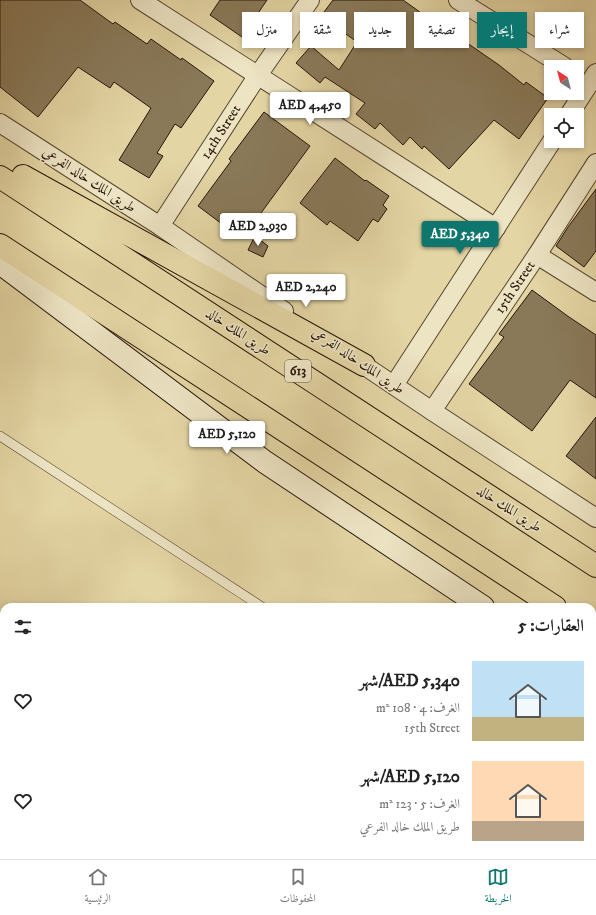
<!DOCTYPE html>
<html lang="ar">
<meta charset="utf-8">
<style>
:root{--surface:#fff;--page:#f6f6f6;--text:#222;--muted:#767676;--line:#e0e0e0;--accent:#0f766e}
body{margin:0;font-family:"IM FELL DW Pica",Amiri,serif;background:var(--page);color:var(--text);direction:rtl;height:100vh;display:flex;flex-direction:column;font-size:15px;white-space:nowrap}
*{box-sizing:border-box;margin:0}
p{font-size:13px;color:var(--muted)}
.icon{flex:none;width:22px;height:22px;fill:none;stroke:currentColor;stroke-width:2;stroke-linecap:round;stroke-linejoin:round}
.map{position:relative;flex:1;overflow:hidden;direction:ltr}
.side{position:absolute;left:0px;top:603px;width:596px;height:256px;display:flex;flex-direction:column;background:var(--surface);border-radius:12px 12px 0 0;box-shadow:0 2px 6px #0003;direction:rtl}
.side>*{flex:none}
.hud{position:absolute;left:12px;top:12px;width:572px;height:36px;direction:rtl;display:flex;gap:8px}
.needle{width:26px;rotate:324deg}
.fabs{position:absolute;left:544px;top:60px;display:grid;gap:8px}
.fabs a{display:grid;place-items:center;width:40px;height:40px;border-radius:0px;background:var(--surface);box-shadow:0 2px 6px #0003;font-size:20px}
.price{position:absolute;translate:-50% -34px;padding:0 9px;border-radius:4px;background:#fff;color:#222;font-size:13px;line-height:26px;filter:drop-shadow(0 1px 2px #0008)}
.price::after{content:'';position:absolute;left:50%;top:24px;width:12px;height:9px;margin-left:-6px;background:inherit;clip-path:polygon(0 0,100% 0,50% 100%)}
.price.selected{background:var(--accent);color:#fff}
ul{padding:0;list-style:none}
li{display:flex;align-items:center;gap:12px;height:100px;padding:0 12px}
li span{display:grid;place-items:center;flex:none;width:112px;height:80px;border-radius:0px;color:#555}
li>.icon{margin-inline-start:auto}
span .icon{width:48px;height:48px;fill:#fffc;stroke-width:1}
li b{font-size:17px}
h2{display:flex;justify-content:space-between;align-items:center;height:48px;padding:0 12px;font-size:17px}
.pill{padding:0 14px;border-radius:0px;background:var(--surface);box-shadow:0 2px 6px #0003;font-size:14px;line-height:36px}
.pill.selected{background:var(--accent);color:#fff}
.menu{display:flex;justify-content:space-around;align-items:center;height:56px;border-top:1px solid var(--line);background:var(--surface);font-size:11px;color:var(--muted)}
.menu a{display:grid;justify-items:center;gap:2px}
.menu .selected{color:var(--accent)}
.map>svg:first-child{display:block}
.building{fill:#897959;stroke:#261608}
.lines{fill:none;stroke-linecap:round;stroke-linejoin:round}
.service-casing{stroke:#56462f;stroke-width:10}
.minor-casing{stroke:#56462f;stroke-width:20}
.secondary-casing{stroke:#261608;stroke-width:24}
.motorway-casing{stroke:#261608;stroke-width:24}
.service{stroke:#ede4c4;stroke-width:9}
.minor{stroke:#ede4c4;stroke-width:18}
.secondary{stroke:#ede4c4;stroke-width:22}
.motorway{stroke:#e4d5a4;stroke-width:22}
.labels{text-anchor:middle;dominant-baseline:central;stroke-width:3;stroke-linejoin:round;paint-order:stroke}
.shield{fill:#ede4c4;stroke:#625440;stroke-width:1}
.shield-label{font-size:13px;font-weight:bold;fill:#261608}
.street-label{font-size:14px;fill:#261608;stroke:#ede4c4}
</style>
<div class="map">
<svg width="596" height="859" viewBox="0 0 596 859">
<rect width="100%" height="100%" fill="#e4d5a4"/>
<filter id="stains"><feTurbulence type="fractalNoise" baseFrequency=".005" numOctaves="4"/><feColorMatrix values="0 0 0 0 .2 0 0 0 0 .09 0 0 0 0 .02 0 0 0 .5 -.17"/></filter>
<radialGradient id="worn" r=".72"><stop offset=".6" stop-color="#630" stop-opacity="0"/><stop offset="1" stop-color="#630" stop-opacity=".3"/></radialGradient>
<path class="building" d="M0 0H80L113 24 115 22 147 44 151 39 181 60 182 58 214 81 181 128 175 124 157 153 163 156 149 178 119 160 151 108 114 82 110 88 78 67 38 117 0 87Z
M220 0H267L242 37 210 15Z
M333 0H403L431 20 423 29 448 48 457 36 499 65 524 85 526 82 548 98 519 139 494 120 449 169 424 146 422 149 410 137 403 145 380 123 375 129 356 114 365 103 325 77 320 83 296 63 311 46 339 70 357 42 321 16Z
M264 112 310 146 242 239 198 206 231 161 229 159Z
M335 158 365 181 366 180 389 196 383 205 387 209 378 222 373 219 358 241 330 221 327 225 300 203Z
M596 189V251L584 267 556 246 568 227Z
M255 236 268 246 263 257 248 250Z
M532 290 569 317 596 335V398L570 380 532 431 469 384 504 337 499 334Z
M596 417V479L566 456Z"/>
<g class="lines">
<defs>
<path id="service" d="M0 436 262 607
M592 822 596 825"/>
<g id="minor">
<path d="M140 0 496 228"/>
<path d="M458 0 565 67"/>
<path d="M569 115 596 73"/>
<path d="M0 123 160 226 284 311"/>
<path id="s1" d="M160 226 258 75 310 0"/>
<path d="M537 255 596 292"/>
<path d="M353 358 432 411 596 518"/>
<path d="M394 385 552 141"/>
<path id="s2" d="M432 411 537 255 596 163"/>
</g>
<path id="secondary" d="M0 263 265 462 483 607
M592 679 596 682"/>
<path id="motorway" d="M23 176 364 365
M0 177 596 566
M0 245 555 607
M592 631 596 633"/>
</defs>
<use href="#service" class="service-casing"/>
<use href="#minor" class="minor-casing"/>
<use href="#secondary" class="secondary-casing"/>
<use href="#motorway" class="motorway-casing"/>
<use href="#service" class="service"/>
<use href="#minor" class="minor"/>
<use href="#secondary" class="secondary"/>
<use href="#motorway" class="motorway"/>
</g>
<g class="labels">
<rect class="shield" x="285" y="360" width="26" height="22" rx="3"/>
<g class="shield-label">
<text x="298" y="371">613</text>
</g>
<g class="street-label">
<text stroke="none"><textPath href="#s1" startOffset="112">14th Street</textPath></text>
<text transform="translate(89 180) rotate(33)">طريق الملك خالد الفرعي</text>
<text stroke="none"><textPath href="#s2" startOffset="149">15th Street</textPath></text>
<text transform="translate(238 332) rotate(33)">طريق الملك خالد</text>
<text transform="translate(358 361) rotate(34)">طريق الملك خالد الفرعي</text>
<text transform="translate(509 509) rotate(33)">طريق الملك خالد</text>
</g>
</g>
<rect width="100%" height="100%" filter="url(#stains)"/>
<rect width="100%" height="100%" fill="url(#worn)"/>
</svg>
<div class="fabs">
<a><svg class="needle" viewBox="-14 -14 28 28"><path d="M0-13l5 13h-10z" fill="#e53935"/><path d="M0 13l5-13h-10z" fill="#767676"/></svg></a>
<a><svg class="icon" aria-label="locate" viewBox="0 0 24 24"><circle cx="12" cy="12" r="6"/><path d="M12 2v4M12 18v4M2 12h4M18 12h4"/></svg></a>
</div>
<b class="price" style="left:310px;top:126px">AED 4,450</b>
<b class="price" style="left:258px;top:247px">AED 2,930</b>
<b class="price selected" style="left:460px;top:255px">AED 5,340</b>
<b class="price" style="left:306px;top:308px">AED 2,240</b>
<b class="price" style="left:227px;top:455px">AED 5,120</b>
<div class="hud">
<a class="pill">شراء</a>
<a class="pill selected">إيجار</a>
<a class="pill">تصفية</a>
<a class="pill">جديد</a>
<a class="pill">شقة</a>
<a class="pill">منزل</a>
</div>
<section class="side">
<h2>العقارات: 5<svg class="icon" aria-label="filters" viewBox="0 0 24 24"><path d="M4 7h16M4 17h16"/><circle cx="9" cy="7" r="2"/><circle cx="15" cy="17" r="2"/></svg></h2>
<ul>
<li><span style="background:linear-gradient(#bfe0f5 70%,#c2b280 0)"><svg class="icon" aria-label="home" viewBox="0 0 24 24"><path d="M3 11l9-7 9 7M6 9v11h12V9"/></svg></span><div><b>AED 5,340/شهر</b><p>الغرف: 4 · 108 m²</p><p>15th Street</p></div><svg class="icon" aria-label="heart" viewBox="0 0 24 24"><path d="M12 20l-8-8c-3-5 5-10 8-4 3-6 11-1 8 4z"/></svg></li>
<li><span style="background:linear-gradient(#ffd9b3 75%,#b9a48a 0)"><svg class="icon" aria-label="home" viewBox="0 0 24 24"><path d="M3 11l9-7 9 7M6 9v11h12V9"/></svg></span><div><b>AED 5,120/شهر</b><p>الغرف: 5 · 123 m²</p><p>طريق الملك خالد الفرعي</p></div><svg class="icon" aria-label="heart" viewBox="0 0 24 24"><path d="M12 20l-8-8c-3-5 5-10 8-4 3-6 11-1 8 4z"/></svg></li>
</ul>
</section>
</div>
<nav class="menu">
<a class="selected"><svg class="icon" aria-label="map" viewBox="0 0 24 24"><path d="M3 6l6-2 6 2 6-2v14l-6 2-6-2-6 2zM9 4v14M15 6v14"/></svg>الخريطة</a>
<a><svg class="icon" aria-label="saved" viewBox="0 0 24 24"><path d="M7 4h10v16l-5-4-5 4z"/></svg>المحفوظات</a>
<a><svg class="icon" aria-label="home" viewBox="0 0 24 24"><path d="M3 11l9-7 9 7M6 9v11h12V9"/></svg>الرئيسية</a>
</nav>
